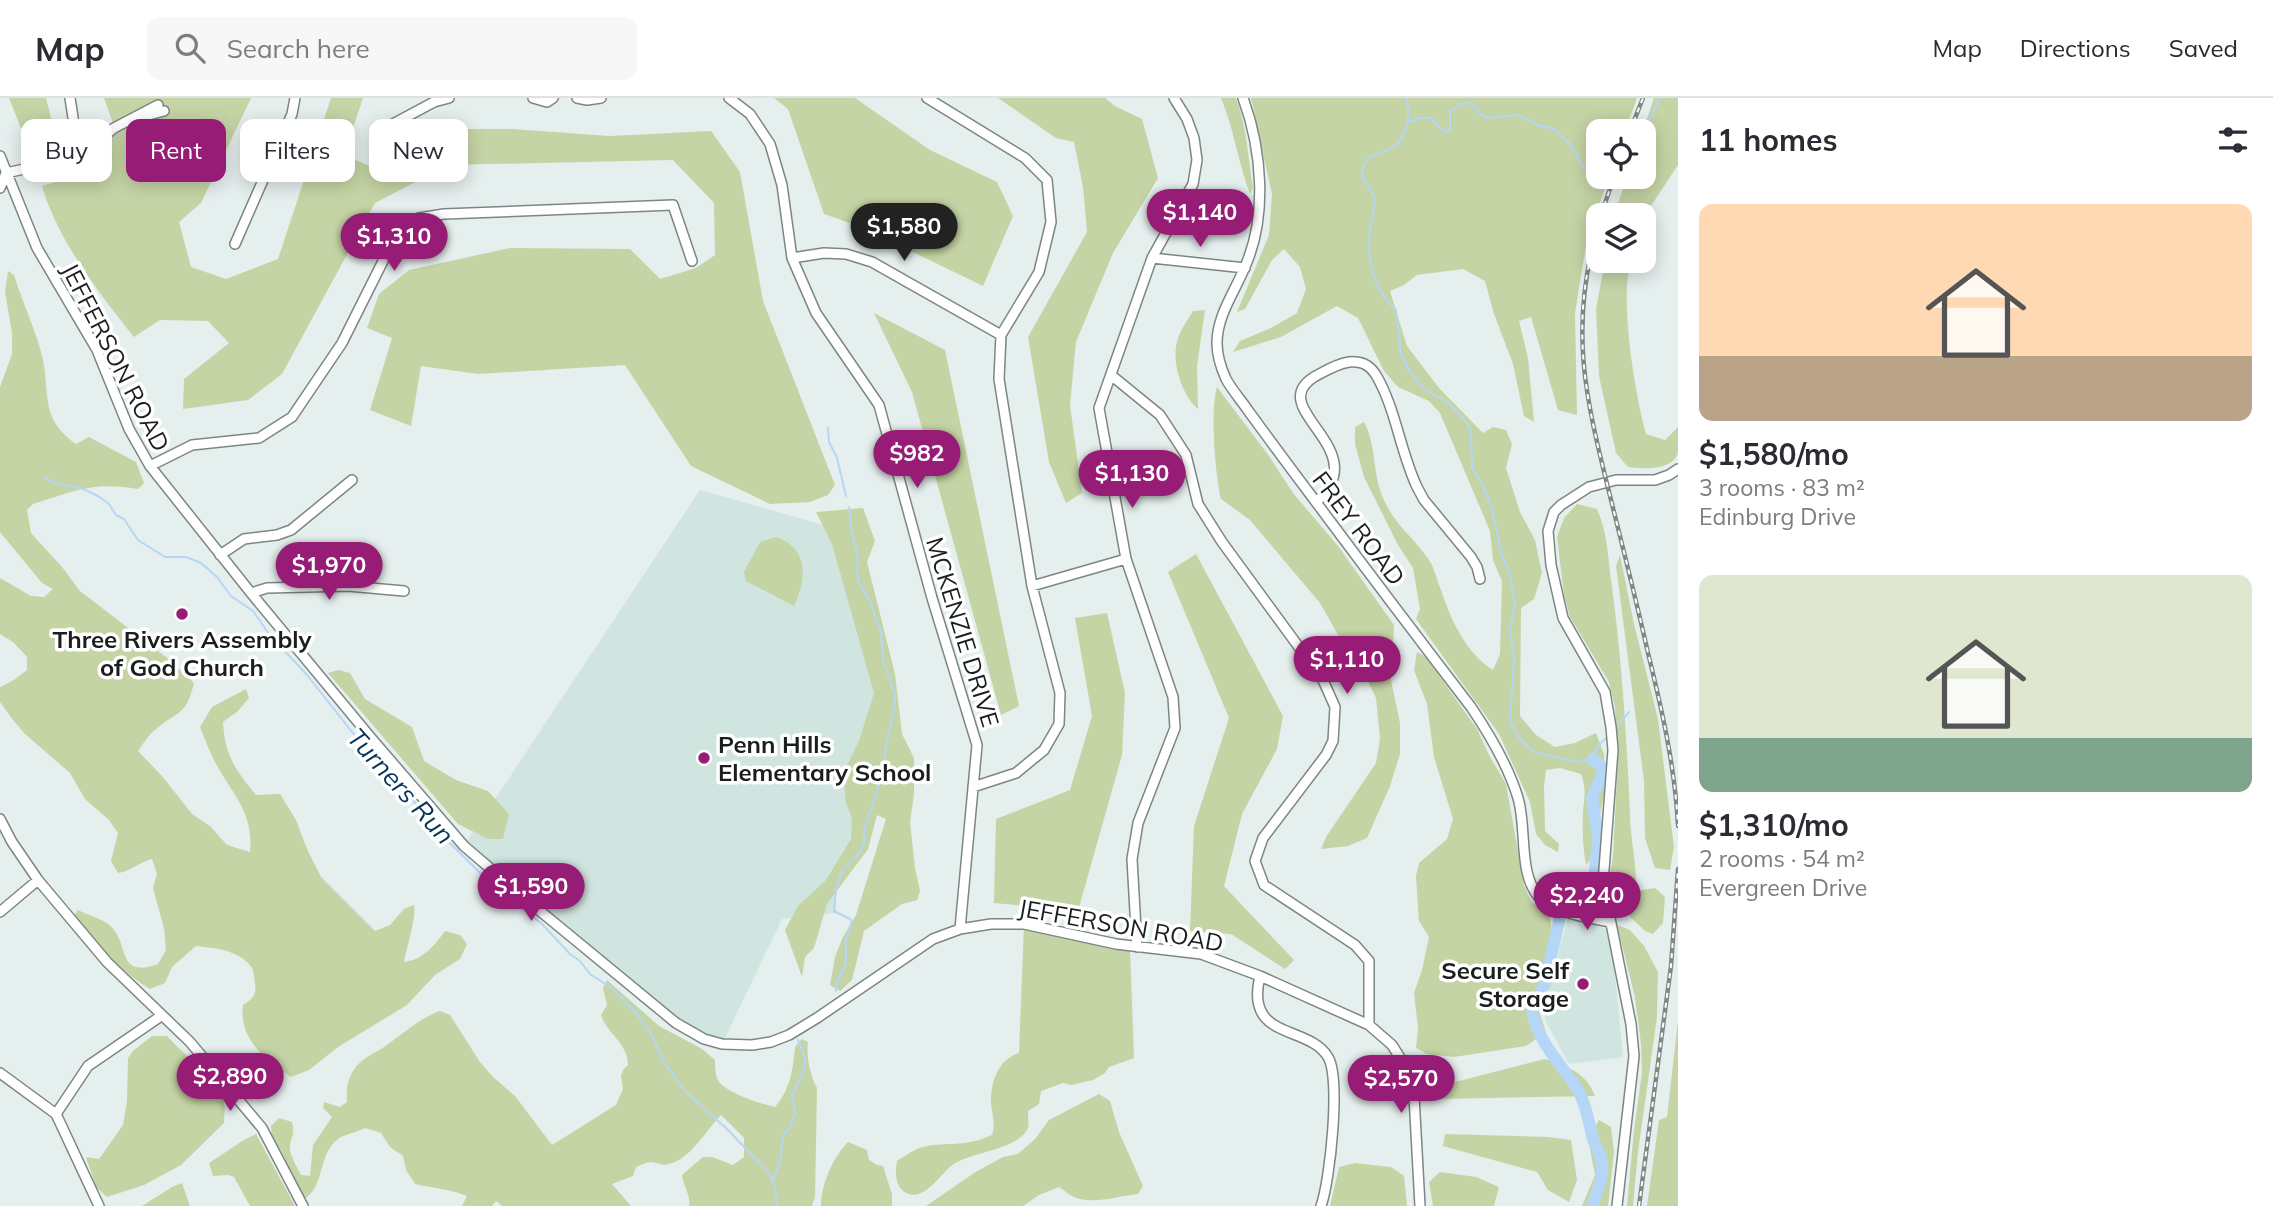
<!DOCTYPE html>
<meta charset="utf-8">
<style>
:root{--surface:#fff;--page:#f7f7f7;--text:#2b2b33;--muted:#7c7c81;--line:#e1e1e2;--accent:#971c76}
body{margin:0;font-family:Mulish,sans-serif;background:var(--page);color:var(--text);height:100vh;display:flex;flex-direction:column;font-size:26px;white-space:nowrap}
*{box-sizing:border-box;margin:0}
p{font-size:23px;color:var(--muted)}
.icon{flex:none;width:38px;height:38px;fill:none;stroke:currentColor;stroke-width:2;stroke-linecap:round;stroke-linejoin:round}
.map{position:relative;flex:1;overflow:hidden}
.details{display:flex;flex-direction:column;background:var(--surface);width:595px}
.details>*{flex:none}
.guide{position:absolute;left:21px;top:21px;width:665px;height:63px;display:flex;gap:14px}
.fabs{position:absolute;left:1586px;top:21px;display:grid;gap:14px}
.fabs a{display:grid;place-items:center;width:70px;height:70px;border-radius:14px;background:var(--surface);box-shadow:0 4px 18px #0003;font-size:35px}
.price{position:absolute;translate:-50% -60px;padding:0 16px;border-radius:24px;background:var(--accent);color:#fff;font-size:23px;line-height:46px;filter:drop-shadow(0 2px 4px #0008)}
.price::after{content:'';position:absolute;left:50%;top:42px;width:21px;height:16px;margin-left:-10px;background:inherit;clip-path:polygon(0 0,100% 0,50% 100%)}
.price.selected{background:#222;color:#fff}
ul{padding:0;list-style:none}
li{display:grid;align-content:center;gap:14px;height:371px;padding:0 21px}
li span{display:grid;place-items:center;height:217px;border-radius:14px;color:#555}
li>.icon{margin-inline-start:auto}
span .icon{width:126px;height:126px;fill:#fffc;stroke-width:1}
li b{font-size:30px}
h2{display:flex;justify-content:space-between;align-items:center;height:84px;padding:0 21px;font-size:30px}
.pill{padding:0 24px;border-radius:14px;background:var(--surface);box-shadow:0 4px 18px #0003;font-size:24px;line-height:63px}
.pill.selected{background:var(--accent);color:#fff}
header{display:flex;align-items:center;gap:42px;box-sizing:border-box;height:98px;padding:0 35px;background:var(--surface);border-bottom:2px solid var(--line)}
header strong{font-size:33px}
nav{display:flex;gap:38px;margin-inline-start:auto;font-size:24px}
.search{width:490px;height:63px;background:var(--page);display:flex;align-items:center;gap:18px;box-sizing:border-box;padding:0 24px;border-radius:14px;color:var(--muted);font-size:26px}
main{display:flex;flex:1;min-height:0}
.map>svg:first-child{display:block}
.built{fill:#d0e4e0}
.green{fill:#c5d4a5}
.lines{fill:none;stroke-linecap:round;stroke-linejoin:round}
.stream{stroke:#b5d6f7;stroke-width:2}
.river{stroke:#b5d6f7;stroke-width:12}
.minor-casing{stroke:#7c8684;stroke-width:12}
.minor{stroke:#fff;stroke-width:9}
.rail-casing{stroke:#818786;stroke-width:4.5}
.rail{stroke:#fff;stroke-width:2;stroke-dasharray:5;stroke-linecap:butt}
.poi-dot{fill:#971c76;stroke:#fff;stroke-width:2.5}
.labels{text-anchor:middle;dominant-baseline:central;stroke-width:7;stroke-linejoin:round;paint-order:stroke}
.street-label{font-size:24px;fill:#1b1e1e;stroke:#fff}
.poi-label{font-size:24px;font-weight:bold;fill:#1b1e1e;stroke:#fff}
.water-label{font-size:26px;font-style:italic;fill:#05355a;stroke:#fff}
</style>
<header>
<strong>Map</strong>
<div class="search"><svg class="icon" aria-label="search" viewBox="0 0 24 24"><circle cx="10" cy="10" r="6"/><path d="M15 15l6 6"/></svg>Search here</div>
<nav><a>Map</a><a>Directions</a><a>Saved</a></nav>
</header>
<main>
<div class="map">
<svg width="1678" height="1108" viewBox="0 0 1678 1108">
<rect width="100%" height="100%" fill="#e5efed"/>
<path class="built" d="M700 392 852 435 895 605 836 792V815L782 821 722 946 685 931 464 748Z
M1568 820 1606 831 1614 866 1623 959 1569 966 1545 922V906Z"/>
<path class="green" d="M9 0H46L53 28 21 30Z
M104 0H251L201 105 179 124 191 169 226 181 278 161 331 0H363L344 57 386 75 451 31H512L610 38 711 33 740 74 763 203 835 387 828 397 810 404 770 406 691 368 625 267 478 276 421 268 411 328 370 312 392 240 367 230 379 196 409 172 510 150 630 151 660 181 696 170 715 157 714 105 673 62 448 67 375 105 282 276 248 302 183 311 184 281 229 245 208 223 160 222 134 239C99 195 58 143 42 88L106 69 99 36 113 25Z
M774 0H855L930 52 997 84 1013 118 983 188 861 129 824 116 788 11Z
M998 0H1105L1115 8 1142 21 1158 80 1113 155 1076 244 1070 307 1082 395 1066 405 1049 364 1028 239 1087 134 1083 89 1074 44 1056 40Z
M1221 0H1236C1247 29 1248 60 1253 90L1250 96C1238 64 1234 31 1221 0Z
M1251 0H1637L1625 33H1598V79H1609L1587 141 1575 215 1577 317 1558 312 1531 219 1519 223 1528 260 1534 324 1524 318 1513 266 1494 216 1485 183 1463 171 1417 177 1404 187 1390 193 1407 248 1439 290 1483 335 1493 329 1506 332 1512 346 1506 370 1520 414 1535 442 1542 475 1534 501 1521 510 1520 618 1536 637 1555 649 1575 645 1596 635 1604 656V697L1590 762 1586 767C1583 750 1582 733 1583 715 1584 699 1587 693 1581 676L1560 670 1546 672 1544 688 1545 733 1559 746 1558 754 1545 747 1536 736 1530 704 1499 636 1416 521 1420 511 1413 470 1398 447 1364 379 1355 346V329L1364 324C1377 348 1372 377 1384 402 1394 426 1415 441 1429 462 1435 471 1437 483 1441 492 1451 522 1466 555 1493 572L1500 556 1502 483 1493 462 1490 433 1440 315 1429 303 1398 289 1384 273 1358 220 1337 208 1281 239 1233 254 1240 243 1271 230 1297 215 1306 191 1300 169 1284 151 1272 162 1245 211 1237 214 1269 137 1272 96Z
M1654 0H1678V67L1645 117 1643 129V117H1614L1627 79H1643V33Z
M1605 163H1631C1619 201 1635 296 1646 336L1665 342 1678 329C1678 337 1678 345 1678 353 1675 373 1643 371 1628 369L1616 355 1599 278 1596 211Z
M8 173 14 177C22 203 34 228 41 254 52 293 37 318 76 346L89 339 136 364 144 385 138 391C94 383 74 393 33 406L27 412 31 435 62 469 80 493 166 559 194 585C186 618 179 612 156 631 149 636 143 646 138 653L162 678 192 716 211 729 227 747 250 754C254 714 232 696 215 664 209 653 205 641 200 629L212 609 246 591 249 600 238 613 223 624C225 658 235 671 256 697L280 696 296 722 307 751 321 779 375 833 390 827 404 811 414 807C416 823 407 847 404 864 424 861 433 849 445 833L460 837 467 846 460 861 435 877 407 907 338 949 309 972 291 979C265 961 239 942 243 907 252 901 257 897 255 886 254 881 254 873 252 870 240 852 215 850 196 848L172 869 165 885 150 891C119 873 97 844 74 818L78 812C87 817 100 820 108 826 131 842 114 882 158 866L166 852 164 830 153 790 157 776 152 761C139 764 132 773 118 775L111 763 118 735 109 722 85 701 70 675 25 636 13 622 0 604V589L14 582 27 572V559L13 544 0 536V480L31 498 44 499 53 491 42 485 0 434V289L12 256V235L5 194Z
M1205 212 1197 268 1198 311C1183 299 1173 268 1176 249 1177 237 1187 223 1193 213Z
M874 215 945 252 1019 608 1001 617 912 294Z
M1217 289 1269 358 1293 395 1338 448 1394 527 1391 582 1400 625V656L1390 688 1367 740 1348 748 1321 751 1326 739 1376 665 1380 641 1376 600 1366 579 1341 542 1320 505 1250 422 1221 401C1215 376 1210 312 1217 289Z
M1577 406 1597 411C1608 435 1608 462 1612 489 1622 565 1627 642 1630 719 1631 745 1637 767 1636 793L1655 790 1665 799 1663 825 1653 836 1645 833 1615 804 1608 789 1613 758 1618 659 1615 609 1609 584 1570 519 1564 497 1557 439 1564 420Z
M863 410 875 443 867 464 895 576 902 636 914 660V696L910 724 915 770 920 793 917 802 902 806 864 833 852 882 840 893 830 887 835 859 843 839 856 817 886 721 877 717 868 751 827 806 814 850 805 859 802 879 785 832 798 808 826 782 851 741 852 720 846 705 843 676 859 643 874 595 832 446 816 414Z
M776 439C809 450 807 481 794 508L746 483 744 474 760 444Z
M1196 456 1283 618 1277 651 1242 716 1224 788 1294 862 1285 871 1231 836 1190 833 1194 728 1229 620 1168 474Z
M1620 457 1634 526 1658 621 1674 749 1670 772 1655 770 1645 740 1644 683 1616 468Z
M1107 515 1125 595 1122 657 1078 813 994 805 996 721 1070 692 1092 618 1075 520Z
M1417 554 1426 559 1477 631 1489 657 1506 686 1524 787 1531 804 1549 817 1553 835 1542 871 1540 916 1546 934 1526 948 1454 959 1427 956 1416 950 1418 930 1414 895 1422 872 1429 839 1419 823 1416 778 1419 765 1447 741 1453 721 1434 659 1427 606 1414 572Z
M338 572 350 575 365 601 412 629 424 663 456 682 488 693 509 716 503 741H488L458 726 328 575Z
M1024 826 1050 832 1066 840 1130 851 1134 960 1109 969 1105 975 1093 982 1071 987 1063 985 1041 993 1039 1006 1028 1013C1028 1018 1029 1026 1028 1030 1020 1050 976 1054 957 1064 940 1073 925 1108 903 1093 895 1085 895 1074 897 1063 906 1057 916 1050 927 1048 953 1044 965 1049 992 1037 996 1025 992 1017 991 1004 991 983 998 962 1019 955Z
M1617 827 1630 832 1644 848 1658 874 1657 919 1638 1054 1633 1108H1627L1634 1032 1642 975 1641 946 1635 899Z
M607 882 659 928 702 951 715 962C715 969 715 980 720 985 730 996 761 1006 775 1009 790 992 793 972 795 949L802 941 808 944C806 958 810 977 817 990L815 1099 812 1108H689C691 1098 683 1087 682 1077L703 1059H712L733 1067 744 1059V1040L721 1017C706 1032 691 1061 669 1066 663 1068 657 1065 652 1064 646 1064 641 1067 636 1069L633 1078 612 1086 631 1108H502L496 1103 492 1108H462L467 1098C451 1091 432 1090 415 1086L406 1072 403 1058 390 1049 381 1035 365 1030C357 1034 345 1036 338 1041 318 1056 325 1086 306 1100L300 1097 282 1054 272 1038 271 1028 279 1020 292 1024C295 1040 291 1037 290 1048 289 1057 297 1069 301 1077L310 1078 313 1047 332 1019 323 1010 324 1004 340 1009 347 1004C347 998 346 988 349 982 356 962 369 959 384 949 403 936 418 921 440 913L450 917 480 964 493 979 515 998 552 1047 616 1007 623 991 621 978 623 972 628 967C628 945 607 936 601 917L607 907 603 890Z
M1678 923V1108H1647L1659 1022 1667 1019Z
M152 938H167C186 959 213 976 223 1003 226 1009 224 1018 224 1025L181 1067 144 1087 107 1099 96 1089 86 1059 99 1061 123 1027 127 1003 128 960 133 953Z
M1545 961C1569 970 1585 973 1595 998L1437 1001 1432 992 1436 985 1459 983Z
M1099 996 1110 1003 1119 1034 1143 1088 1138 1096C1118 1098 1093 1107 1074 1099 1069 1097 1064 1092 1059 1089L1039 1097 1023 1108H926L974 1075 1003 1059 1018 1056 1035 1041 1049 1022Z
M1599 1022 1611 1029 1614 1054 1608 1108H1582L1595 1077 1588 1041Z
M256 1036 295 1108H250L234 1079 228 1077 213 1078 209 1065 244 1042Z
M1445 1036 1548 1039 1571 1042 1577 1082 1569 1104 1548 1092 1537 1074 1443 1048Z
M848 1044 867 1052 869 1062 877 1067 883 1068 892 1096V1108H821C821 1087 833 1059 848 1044Z
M1355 1065 1391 1069 1404 1078 1407 1108H1330L1339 1069Z
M1440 1074 1476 1079 1499 1089 1494 1108H1433L1429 1084Z
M182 1085 190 1108H142L172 1089Z"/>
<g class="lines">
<path class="stream" d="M1406 0C1411 20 1408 42 1388 52 1380 56 1370 56 1365 65 1356 79 1371 88 1374 100 1376 110 1371 122 1370 132 1366 162 1374 192 1396 212L1401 256 1408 271 1424 291 1449 305 1467 325 1471 335 1472 371 1482 385 1492 411 1502 458 1509 474 1515 506 1510 530 1514 561 1510 624 1519 640 1534 654 1577 664 1593 661 1597 649 1608 638
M1408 24 1420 20H1431L1442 32 1447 34 1450 31V13L1465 4C1476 5 1477 17 1487 20L1519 17 1537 27 1554 31 1571 47 1582 68 1594 74
M1643 52 1649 23 1660 0
M828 330 829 344 837 360 846 398
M44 379 54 385 81 390 98 398 109 406 116 417 124 421 138 442 165 459H186L201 465 217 479 231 498 253 513 269 536 307 577 375 663 394 681 449 744 487 782 542 826 570 856 580 863 590 876 613 891 636 915 650 934 664 964 685 993 727 1031 770 1076 775 1090 777 1108
M1614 632 1629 614
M836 893 837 884 846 866V841L852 823 850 821 834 813 836 792 842 773 859 756 864 745V732L884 672 885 654 895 605V597L883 562 881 533 869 501 859 485 857 476 858 459 852 435 849 409
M773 1081 780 1064 783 1037 789 1031 795 1016 792 997 805 970V959L798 942"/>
<path class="river" d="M1592 1108C1596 1096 1602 1084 1602 1072 1603 1061 1597 1052 1593 1041 1588 1022 1586 1003 1574 986 1558 963 1537 942 1532 912L1545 885 1560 819 1569 807 1583 805 1594 782 1598 741 1592 700 1603 674 1601 668 1593 661"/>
<defs>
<path id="minor" d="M70 0 79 59
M533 0 547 4 553 0
M577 0 587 2 601 0
M729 0 750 16 770 46 782 87 792 160 816 215 879 307 932 500 977 647 960 831
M927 0 1025 60 1047 82 1051 124 1039 174 1001 237 999 281 1032 488 1060 595 1059 626 1044 652 1016 675 973 689
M1243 0C1262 52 1268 119 1244 171 1234 195 1217 218 1217 245 1217 257 1221 270 1226 281 1232 292 1241 302 1247 311 1266 337 1285 363 1304 388 1359 462 1415 536 1471 609 1490 637 1508 667 1518 700 1527 730 1518 776 1539 799 1556 816 1587 819 1609 824
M145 18 164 13
M391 27 434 4 449 0
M0 58 37 150 97 252 129 331 150 368 251 495 372 641 464 748 534 808 676 925 704 941 722 946 752 947 771 944 789 937 817 920 933 841 960 831 991 826H1024L1116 846 1201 856 1260 878 1369 927 1392 947 1407 971 1414 998 1420 1108
M6 75 79 59 114 30 158 7
M0 90 6 75
M235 146 292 16 295 0
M792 160 824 155 846 156 872 164 1001 237
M1152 160 1245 170
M1111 277 1160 317 1186 357 1198 406 1222 444 1323 582 1335 609 1333 643 1326 657 1263 740 1255 763 1264 787 1355 847 1369 863V927
M150 368 192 347 259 340 292 319 342 245 397 135 419 120 444 116 673 107 692 163
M1316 404C1377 351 1263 311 1314 279 1325 273 1336 266 1349 264 1361 263 1369 266 1376 277 1396 311 1400 353 1417 389L1424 402 1471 459 1477 469 1480 481
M220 457 244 441 277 437 291 432 352 382
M1032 488 1126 461
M251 495 267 490 348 488 404 493
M0 721 12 744 38 782 107 864 190 944 262 1030 303 1108
M0 814 38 782
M1137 849 1132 761 1138 725 1175 630 1173 599 1126 461 1099 310 1152 160 1193 86 1197 62 1194 40 1187 21 1174 0
M1260 878C1244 943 1308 926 1328 959 1341 980 1330 1083 1321 1108
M0 975 56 1016 99 1108
M56 1016 88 968 161 918
M1617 1108 1634 958 1631 926 1603 785 1613 652 1611 629 1605 594 1563 520 1551 467 1548 433 1554 414 1561 407 1589 389 1616 382H1655L1669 377 1678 371"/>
</defs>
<use href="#minor" class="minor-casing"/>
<use href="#minor" class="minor"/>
<defs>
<path id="rail" d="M1630 33 1643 0
M1601 117 1614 79
M1598 128C1567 235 1587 305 1613 410 1625 458 1637 506 1648 555 1662 612 1675 669 1678 728
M1639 1108 1671 868 1678 771"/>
</defs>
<use href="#rail" class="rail-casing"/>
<use href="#rail" class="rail"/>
</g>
<g class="poi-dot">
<circle cx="182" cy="516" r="7"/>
<circle cx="704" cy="660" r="7"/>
<circle cx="1583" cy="886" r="7"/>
</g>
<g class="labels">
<g class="street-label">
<text transform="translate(116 259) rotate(63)">JEFFERSON ROAD</text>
<text transform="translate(1359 430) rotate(53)">FREY ROAD</text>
<text transform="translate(963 534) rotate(73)">MCKENZIE DRIVE</text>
<text transform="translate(1121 827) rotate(10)">JEFFERSON ROAD</text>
</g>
<g class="poi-label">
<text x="182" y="541">Three Rivers Assembly<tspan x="182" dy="28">of God Church</tspan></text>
<text x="718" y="646" text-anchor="start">Penn Hills<tspan x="718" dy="28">Elementary School</tspan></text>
<text x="1569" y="872" text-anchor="end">Secure Self<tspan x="1569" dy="28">Storage</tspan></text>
</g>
<g class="water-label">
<text transform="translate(401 688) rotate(48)">Turners Run</text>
</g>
</g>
</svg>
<div class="fabs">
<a><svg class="icon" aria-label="locate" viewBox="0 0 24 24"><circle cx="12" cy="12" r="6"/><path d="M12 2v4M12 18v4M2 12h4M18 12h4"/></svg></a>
<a><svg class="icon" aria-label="layers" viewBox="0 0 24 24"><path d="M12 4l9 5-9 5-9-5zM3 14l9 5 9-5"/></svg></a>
</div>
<b class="price" style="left:1200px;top:151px">$1,140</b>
<b class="price selected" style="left:904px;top:165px">$1,580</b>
<b class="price" style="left:394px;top:175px">$1,310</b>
<b class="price" style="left:917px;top:392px">$982</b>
<b class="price" style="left:1132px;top:412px">$1,130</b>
<b class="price" style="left:329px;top:504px">$1,970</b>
<b class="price" style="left:1347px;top:598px">$1,110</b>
<b class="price" style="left:531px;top:825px">$1,590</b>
<b class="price" style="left:1587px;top:834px">$2,240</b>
<b class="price" style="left:230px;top:1015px">$2,890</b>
<b class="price" style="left:1401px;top:1017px">$2,570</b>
<div class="guide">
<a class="pill">Buy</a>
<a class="pill selected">Rent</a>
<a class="pill">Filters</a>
<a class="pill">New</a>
</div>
</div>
<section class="details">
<h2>11 homes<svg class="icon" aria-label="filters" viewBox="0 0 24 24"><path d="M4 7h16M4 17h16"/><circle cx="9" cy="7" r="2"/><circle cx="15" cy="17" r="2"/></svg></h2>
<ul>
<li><span style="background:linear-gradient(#ffd9b3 70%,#b9a48a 0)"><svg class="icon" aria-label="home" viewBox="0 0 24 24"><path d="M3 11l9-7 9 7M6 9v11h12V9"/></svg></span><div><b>$1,580/mo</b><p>3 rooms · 83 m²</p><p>Edinburg Drive</p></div></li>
<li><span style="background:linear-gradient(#dfe7d0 75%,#7fa58c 0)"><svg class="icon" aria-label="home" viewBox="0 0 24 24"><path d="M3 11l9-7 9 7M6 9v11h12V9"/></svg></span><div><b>$1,310/mo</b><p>2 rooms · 54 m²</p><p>Evergreen Drive</p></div></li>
</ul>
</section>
</main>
